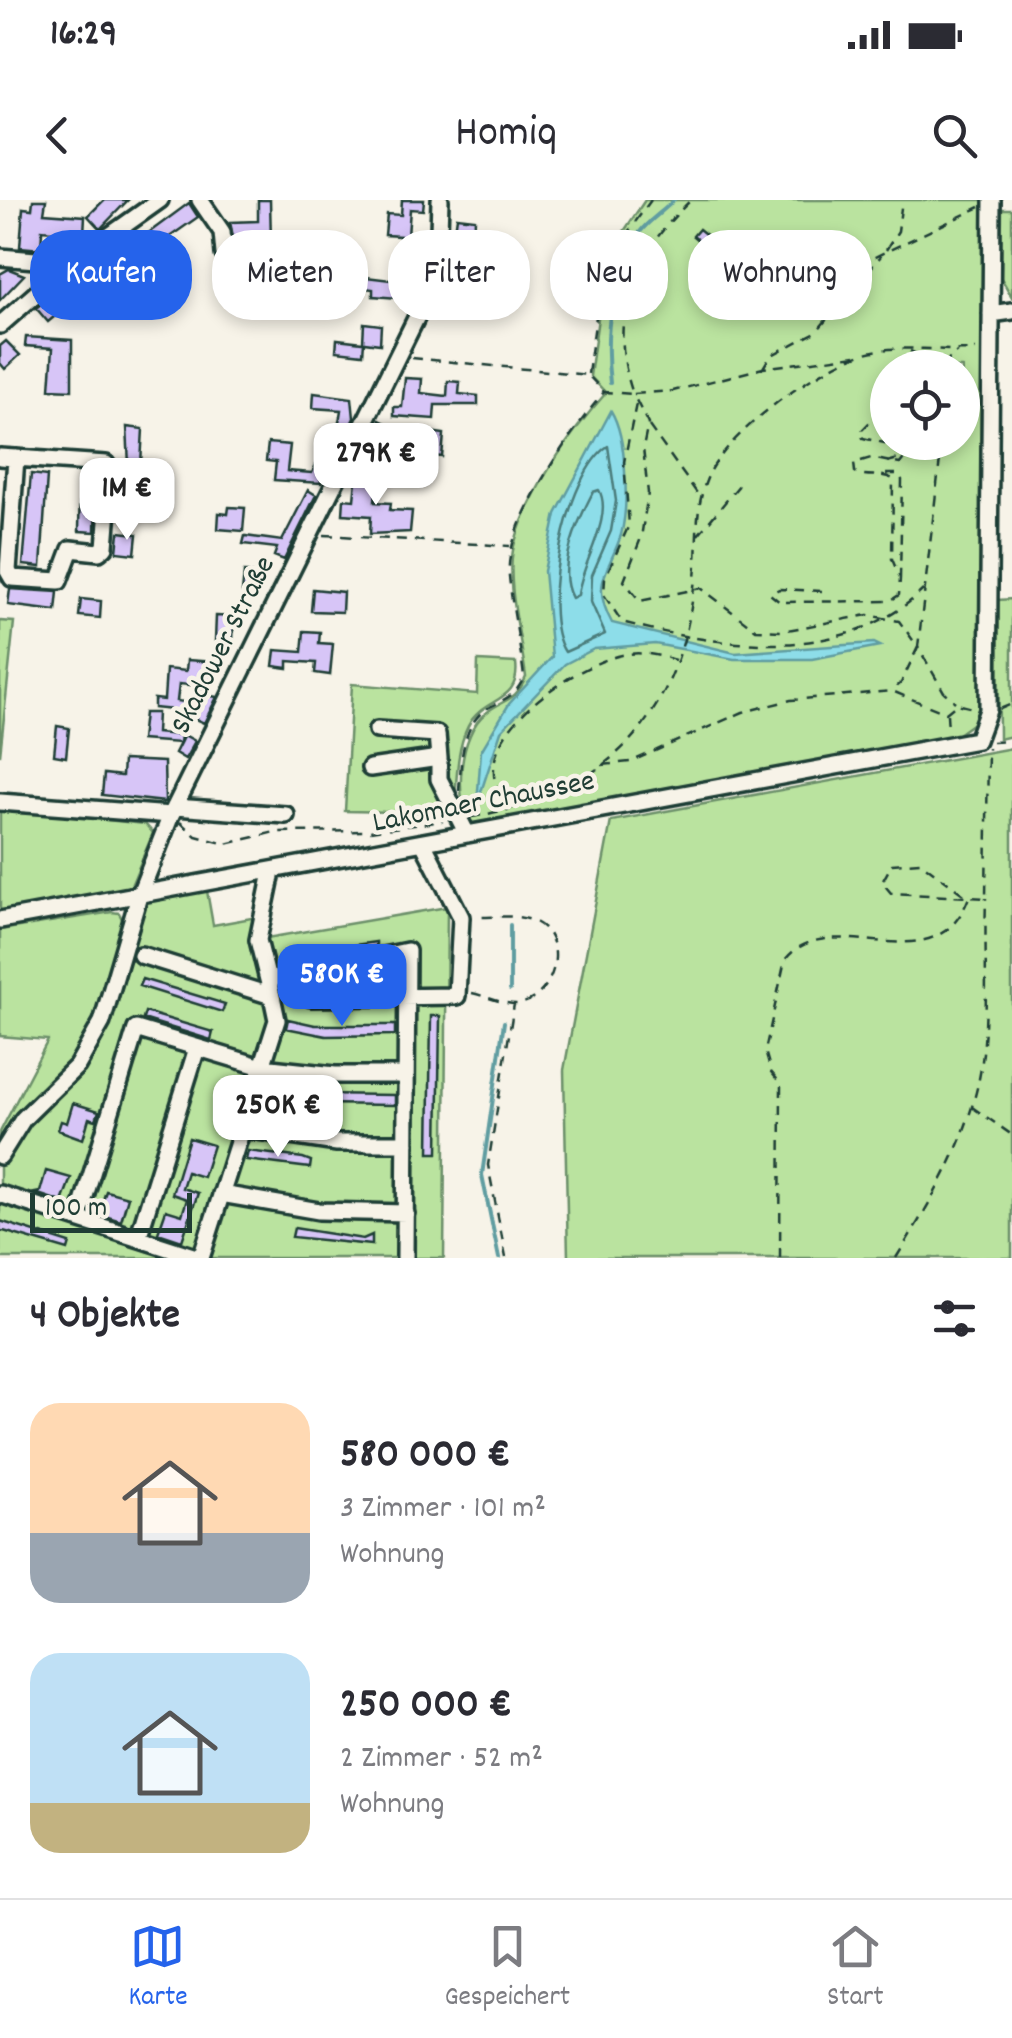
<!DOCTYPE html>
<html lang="de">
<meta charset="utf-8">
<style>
:root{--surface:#fff;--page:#f7f7f7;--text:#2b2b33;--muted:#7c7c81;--line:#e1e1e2;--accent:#2563eb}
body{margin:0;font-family:Dekko,sans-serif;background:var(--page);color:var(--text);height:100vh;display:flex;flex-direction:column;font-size:38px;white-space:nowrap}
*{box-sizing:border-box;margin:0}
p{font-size:32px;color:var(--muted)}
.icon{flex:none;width:55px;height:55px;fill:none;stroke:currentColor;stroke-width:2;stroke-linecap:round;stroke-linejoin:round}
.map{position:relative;height:1058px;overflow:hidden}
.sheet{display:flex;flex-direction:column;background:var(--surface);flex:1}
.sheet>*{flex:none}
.guide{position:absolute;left:30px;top:30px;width:952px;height:90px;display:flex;gap:20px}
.fabs{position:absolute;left:870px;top:150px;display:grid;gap:20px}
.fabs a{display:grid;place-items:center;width:110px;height:110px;border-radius:50%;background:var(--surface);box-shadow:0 5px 15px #0003;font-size:50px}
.scale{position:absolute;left:30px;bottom:25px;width:162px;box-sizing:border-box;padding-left:10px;border:5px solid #1f3d34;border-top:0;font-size:28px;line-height:35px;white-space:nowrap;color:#1f3d34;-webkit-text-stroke:8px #f7f3e8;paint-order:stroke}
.price{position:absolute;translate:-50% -85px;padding:0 22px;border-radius:20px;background:#fff;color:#222;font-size:32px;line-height:65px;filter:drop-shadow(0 2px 5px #0008)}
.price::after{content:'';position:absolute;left:50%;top:60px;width:30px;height:22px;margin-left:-15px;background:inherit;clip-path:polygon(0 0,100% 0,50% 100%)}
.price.on{background:var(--accent);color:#fff}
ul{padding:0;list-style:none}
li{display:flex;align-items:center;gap:30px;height:250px;padding:0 30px}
li span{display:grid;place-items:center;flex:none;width:280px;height:200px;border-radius:30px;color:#555}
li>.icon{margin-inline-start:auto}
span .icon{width:120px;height:120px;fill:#fffc;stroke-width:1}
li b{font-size:42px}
h2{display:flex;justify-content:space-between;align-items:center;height:120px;padding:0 30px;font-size:42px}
.tag{padding:0 35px;border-radius:40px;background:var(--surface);box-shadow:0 5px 15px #0003;font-size:35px;line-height:90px}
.tag.on{background:var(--accent);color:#fff}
.status{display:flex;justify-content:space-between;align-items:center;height:70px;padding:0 50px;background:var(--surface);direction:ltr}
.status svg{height:28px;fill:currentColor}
header{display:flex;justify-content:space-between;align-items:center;height:130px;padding:0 30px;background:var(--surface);font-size:45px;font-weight:600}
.tab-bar{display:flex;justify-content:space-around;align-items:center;height:140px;border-top:2px solid var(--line);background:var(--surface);font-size:28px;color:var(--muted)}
.tab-bar a{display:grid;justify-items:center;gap:5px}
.tab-bar .on{color:var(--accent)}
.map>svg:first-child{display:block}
.green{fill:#bae39f;stroke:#6c906a;stroke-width:2.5;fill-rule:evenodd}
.water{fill:#8ddde9;stroke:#619da1;stroke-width:2.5}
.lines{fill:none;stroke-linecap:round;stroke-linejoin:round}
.shore{stroke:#4b7d7c;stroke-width:2.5}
.stream{stroke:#619da1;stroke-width:4}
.building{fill:#d7c5f7;stroke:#1f3d34;stroke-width:2.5}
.minor-casing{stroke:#1f3d34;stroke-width:22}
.path{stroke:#1f3d34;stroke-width:2.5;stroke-dasharray:10 8;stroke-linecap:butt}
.minor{stroke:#f7f3e8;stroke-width:15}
.labels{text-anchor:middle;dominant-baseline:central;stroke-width:9;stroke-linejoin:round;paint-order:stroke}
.street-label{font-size:30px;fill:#1f3d34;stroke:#f7f3e8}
</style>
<div class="status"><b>16:29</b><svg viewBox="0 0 49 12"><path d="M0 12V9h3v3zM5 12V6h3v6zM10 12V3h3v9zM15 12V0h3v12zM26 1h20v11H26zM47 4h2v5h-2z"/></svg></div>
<header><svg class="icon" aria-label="back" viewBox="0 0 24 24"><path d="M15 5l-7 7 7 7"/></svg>Homiq<svg class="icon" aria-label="search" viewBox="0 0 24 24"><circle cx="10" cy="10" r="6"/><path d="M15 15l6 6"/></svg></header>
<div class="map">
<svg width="1012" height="1058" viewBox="0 0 1012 1058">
<rect width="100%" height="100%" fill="#f7f3e8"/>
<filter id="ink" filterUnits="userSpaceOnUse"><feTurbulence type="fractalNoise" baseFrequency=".01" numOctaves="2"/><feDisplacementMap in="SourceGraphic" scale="20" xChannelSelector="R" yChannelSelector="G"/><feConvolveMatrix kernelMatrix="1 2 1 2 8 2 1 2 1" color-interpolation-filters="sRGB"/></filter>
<g filter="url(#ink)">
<path class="green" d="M645 0H984L979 519 951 539 470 625C454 598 459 533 486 513 504 498 515 503 526 477 522 442 505 379 514 346 527 294 571 232 606 193L590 176 601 96 598 82 610 52ZM888 168H962V242H888Z
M1002 9H1012V97L1001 78Z
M1012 399V536L999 539 998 400Z
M0 421 14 422 0 555Z
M478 461 516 463C521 504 483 496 468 526 455 552 457 585 454 613L345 611 352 484 477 494Z
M1012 548V1058H568L564 870 611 621Z
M0 609 145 624 153 633 128 693 0 715Z
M207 691 213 725 257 717 255 740 447 707 444 1058H0V932L48 840 0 836V730L112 712 119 713 125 725 138 726 146 700Z"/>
<path class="water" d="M611 211C627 237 629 305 621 335 609 372 590 383 612 423L735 453 874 443 880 446 812 459H734L655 444 594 449 565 464 501 531 477 604 481 551 509 504 552 457 544 371 556 314Z"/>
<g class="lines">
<path class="shore" d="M608 246 616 301 611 331 592 375 591 402 605 434 565 452C538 412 567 272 608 246Z
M599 290C614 317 581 364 578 395L572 398C555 369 579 319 593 292Z"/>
<path class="stream" d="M610 183C604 135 610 72 640 32 649 20 664 11 674 0
M510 725V790
M499 1058 482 975 504 822"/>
</g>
<path class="building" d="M33 0H46L44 13 85 16 84 34 42 30 41 49 20 47 23 8 32 9Z
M104 0H128L100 29 88 16Z
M258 0H270L271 41 234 42 230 22 258 21Z
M402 0H424L423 10 410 9 407 49 416 50 413 69 397 67 400 36 385 35 387 14 401 15Z
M189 3 198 17 151 50 159 60 147 69 140 60 120 75 116 71 108 77 101 68Z
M457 17 475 19 472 69 450 67Z
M699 29 730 54 724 62 693 36Z
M307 39 332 41 330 60 305 58Z
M9 69 24 75 0 100V74Z
M358 76 399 81 398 98 373 96V89L357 87Z
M54 93 66 107 48 122 36 108Z
M364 123 381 125 380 144 364 142 363 154 336 151 337 139 363 142Z
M26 137 72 140V190L50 189 53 148 25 146Z
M6 141 20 155 5 169 0 163V146Z
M405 178 422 179 421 193 447 196 448 181 460 182 459 194 478 196V205H435L434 219 394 216V207H402Z
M314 193 352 198 354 218 327 274 321 273V283L274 280 276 262 266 261 268 243 290 245 287 271 312 273 324 248 318 247 319 238 336 240 341 210 313 208Z
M380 220 394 227 384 248 409 251V260L395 258 393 274 379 273 381 254 367 247Z
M127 227 143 229 138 315 119 313 124 265H129Z
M429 232 444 234 442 257 427 255Z
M357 271 377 273 375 302 391 303 390 310 412 311 410 332 370 334 371 316 343 314 344 299 354 300Z
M31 274 47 276 41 367 23 365Z
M80 282 96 283 95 332 79 331Z
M308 290 316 295 284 360 274 356 277 348 243 344 245 336 282 341Z
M229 307 245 308 243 331 218 329 219 313 228 314Z
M119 332 137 334 135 354 117 352Z
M244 372 262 373 260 393 242 392Z
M10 389 58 392 56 411 8 405Z
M313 389 343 392 342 412 311 411Z
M81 399 101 401 100 418 79 416Z
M216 416 234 417 233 441 215 440Z
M304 431 320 432 319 443 333 444 330 475 315 473 316 463 288 461V468L273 466 275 450 302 452Z
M187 460 214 462 211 496 217 497 204 523 193 518 202 486 179 484 177 501 184 502 183 511 154 508V499L164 500 166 469 186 471Z
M144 513H157L156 533 181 535 180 543 184 535 195 541 185 559 175 553 180 543 141 540Z
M57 526 69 528 66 557 54 555Z
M123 560 164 562 165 602 102 595 104 574 122 576Z
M376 742V746L321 758 320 750Z
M142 779 225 804 222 812 139 786Z
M145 812 213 832 211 840 143 819Z
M431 816H440L438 953H429Z
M288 819 315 825H395V835L326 836 286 828Z
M316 894 395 895V905L315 904Z
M73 903 99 911 96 920 89 918 83 939 58 930 61 921 67 923Z
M189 938 213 945 203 977 187 972 182 988 198 993 182 1041 158 1033 166 1010 182 1015 187 999 172 994Z
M248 951 303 958 311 961 310 968 246 960Z
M46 971 71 978 62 1002 35 993 40 992Z
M106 991 128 997 121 1021 98 1014Z
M0 1021 70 1043 68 1050 0 1030Z
M294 1028 363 1039 372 1035V1045L292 1037Z"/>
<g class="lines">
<defs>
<path id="minor" d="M200 0 222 32 224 54
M0 57 71 63
M991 114 1012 111
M0 125 71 63 160 0
M0 257 106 264 111 272 105 347 99 352 71 349 59 381 12 378 8 371 16 258
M377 530 437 534 439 558
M370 568 439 558V579L467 634
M0 602 171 615
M175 607 286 615
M0 720 977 540 988 510 992 0
M141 755 272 796 258 740 272 672
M268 780 407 751 405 1058
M311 798 457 796 461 717 423 643
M243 929 337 943H406
M0 956 23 919 77 866 102 822 139 696 171 615 433 84 438 64 440 0
M0 994 199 1058
M221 994 319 1011 406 1013
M78 1019 136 829 262 867 335 875H406
M138 1038 197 848
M201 1058 277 820 272 796"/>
</defs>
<use href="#minor" class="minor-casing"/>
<path class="path" d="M886 50 898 31 902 0
M721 102 803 91 980 7
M910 151 925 158 932 168
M856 155 763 168 673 191 633 194 648 224 643 248 648 293 641 338 624 381 640 401 701 388 756 430 782 431 868 415 899 421 918 447 901 483 892 491
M412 158 588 175 604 192 633 194C606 116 633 55 691 0
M763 168 770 156 816 132 881 56
M947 168 949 158 957 152
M588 174 599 95 613 53 651 0
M636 204 624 262 629 325 605 378 604 395 622 422C716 447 845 466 923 390
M649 226 699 296
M942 242 918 447 944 492 955 502
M887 262 899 259 894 247
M886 274H898L902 280 900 378
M324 335 510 346
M698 335 740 284
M822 391 779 389 770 394 780 402 890 401 899 395 900 378 892 359 893 279C880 272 868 279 855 272L854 263 871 258 900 264 905 257 901 247 863 238 860 232 869 223 888 226
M1000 509 1012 504
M947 514 948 531
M992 542 1012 541
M602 565 630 562 743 512 791 500 892 491 946 513 957 504 973 508
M459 591C461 563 461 524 488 508 506 498 516 496 524 477 520 443 512 409 509 376 504 324 571 232 604 192
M508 611C500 597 493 585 494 568 495 519 579 464 622 455 641 451 657 455 675 460
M471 617C604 595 678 521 694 387 699 351 693 315 706 281 722 236 816 168 862 154 897 143 940 152 976 150
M180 622 196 636 226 644 275 632 370 631 443 621
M963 694 920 662 892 664 882 682 891 693 986 698 988 548
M472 793C486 796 504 805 518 804 550 800 568 751 544 728 526 711 497 718 475 717
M972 907 1012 935
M506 1058 488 965 514 804
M780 1058 781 884 771 872 765 851 785 760C829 702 938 791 970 694
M896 1058C934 997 972 934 982 861 989 808 984 751 986 698"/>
<use href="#minor" class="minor"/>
</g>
</g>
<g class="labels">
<g class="street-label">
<text transform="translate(225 446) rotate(-63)">Skadower Straße</text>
<text transform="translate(484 604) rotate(-11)">Lakomaer Chaussee</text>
</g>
</g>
</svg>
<div class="fabs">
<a><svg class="icon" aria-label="locate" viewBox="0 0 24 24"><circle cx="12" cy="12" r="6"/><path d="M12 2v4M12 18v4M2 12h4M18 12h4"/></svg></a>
</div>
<div class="scale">100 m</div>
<b class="price" style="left:376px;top:308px">279K €</b>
<b class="price" style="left:127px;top:343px">1M €</b>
<b class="price on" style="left:342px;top:829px">580K €</b>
<b class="price" style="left:278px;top:960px">250K €</b>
<div class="guide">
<a class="tag on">Kaufen</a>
<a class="tag">Mieten</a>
<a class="tag">Filter</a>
<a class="tag">Neu</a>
<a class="tag">Wohnung</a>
</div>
</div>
<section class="sheet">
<h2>4 Objekte<svg class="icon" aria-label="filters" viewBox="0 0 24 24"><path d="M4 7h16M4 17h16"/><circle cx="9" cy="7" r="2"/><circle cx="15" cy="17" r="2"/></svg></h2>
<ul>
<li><span style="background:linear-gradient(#ffd9b3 65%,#9aa5b1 0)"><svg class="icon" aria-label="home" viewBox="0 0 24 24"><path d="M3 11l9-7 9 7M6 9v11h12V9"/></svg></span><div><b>580 000 €</b><p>3 Zimmer · 101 m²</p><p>Wohnung</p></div></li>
<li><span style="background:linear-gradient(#bfe0f5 75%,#c2b280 0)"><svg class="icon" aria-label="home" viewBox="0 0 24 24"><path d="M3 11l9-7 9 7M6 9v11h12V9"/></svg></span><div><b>250 000 €</b><p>2 Zimmer · 52 m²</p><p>Wohnung</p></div></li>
</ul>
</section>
<nav class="tab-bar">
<a class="on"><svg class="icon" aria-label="map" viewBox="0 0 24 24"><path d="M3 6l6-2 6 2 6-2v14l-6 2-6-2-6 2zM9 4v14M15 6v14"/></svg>Karte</a>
<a><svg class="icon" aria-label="saved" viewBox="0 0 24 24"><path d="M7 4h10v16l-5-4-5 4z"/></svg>Gespeichert</a>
<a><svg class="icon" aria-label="home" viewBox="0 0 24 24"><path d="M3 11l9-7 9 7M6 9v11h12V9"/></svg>Start</a>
</nav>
